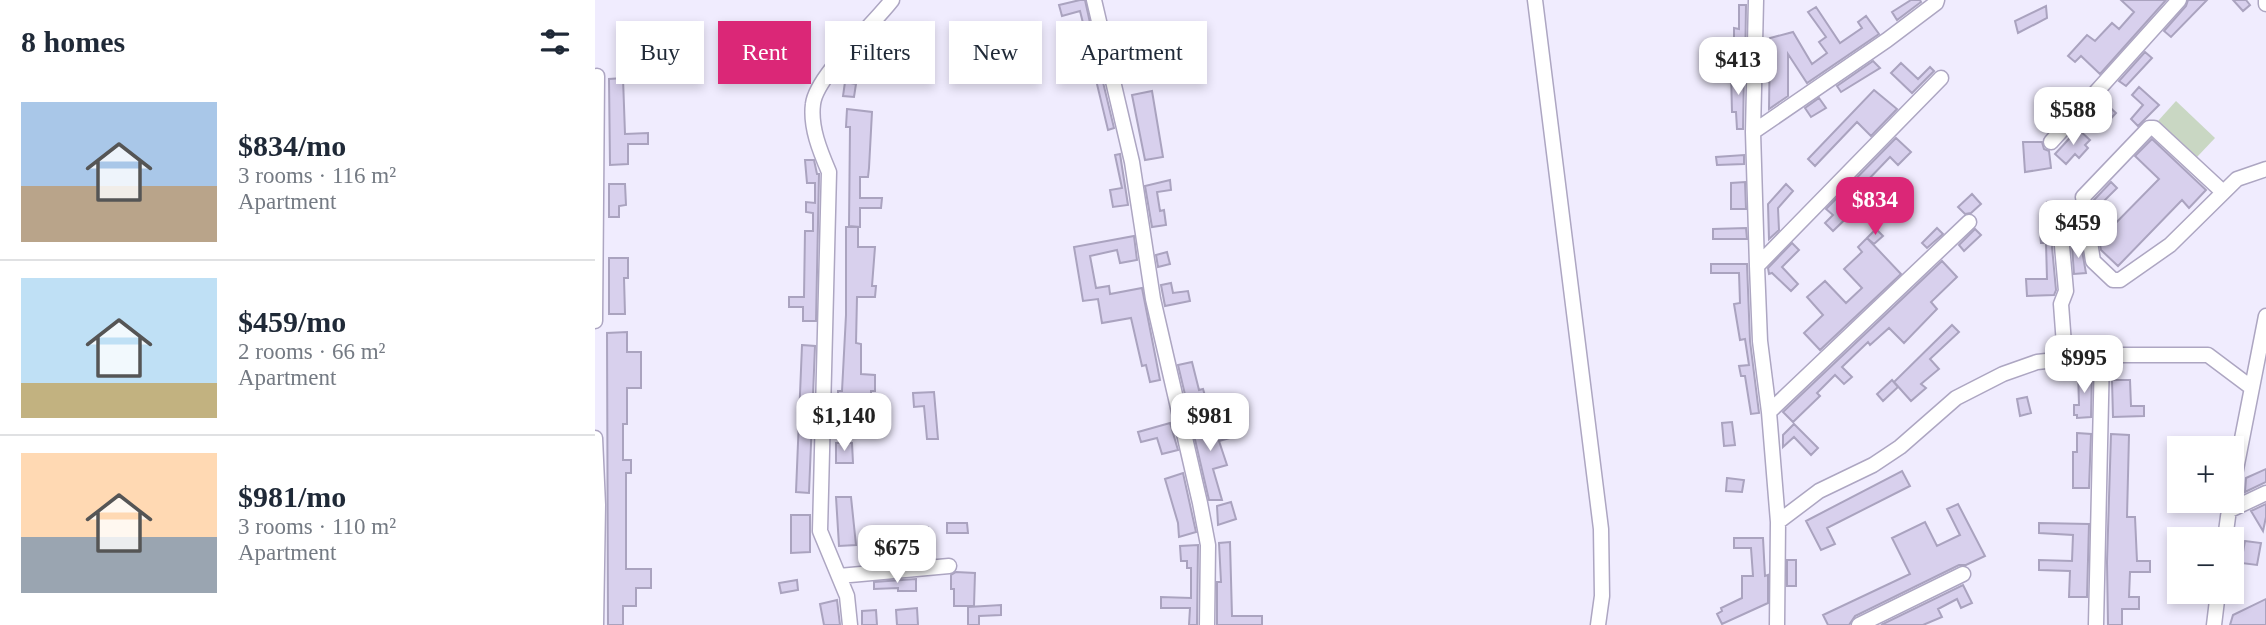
<!DOCTYPE html>
<meta charset="utf-8">
<style>
:root{--surface:#fff;--page:#f2f2f3;--text:#1f2937;--muted:#747a83;--line:#e0e1e3;--accent:#db2777}
body{margin:0;font-family:Georgia,serif;background:var(--page);color:var(--text);height:100vh;display:flex;flex-direction:column;font-size:26px;white-space:nowrap}
*{box-sizing:border-box;margin:0}
p{font-size:23px;color:var(--muted)}
.icon{flex:none;width:38px;height:38px;fill:none;stroke:currentColor;stroke-width:2;stroke-linecap:round;stroke-linejoin:round}
.map{position:relative;flex:1;overflow:hidden}
.details{display:flex;flex-direction:column;background:var(--surface);width:595px}
.details>*{flex:none}
.guide{position:absolute;left:21px;top:21px;width:665px;height:63px;display:flex;gap:14px}
.controls{position:absolute;left:1572px;top:436px;display:grid;gap:14px}
.controls a{display:grid;place-items:center;width:77px;height:77px;border-radius:0px;background:var(--surface);box-shadow:0 4px 10px #0003;font-size:35px}
.price{position:absolute;translate:-50% -60px;padding:0 16px;border-radius:14px;background:#fff;color:#222;font-size:23px;line-height:46px;filter:drop-shadow(0 2px 4px #0008)}
.price::after{content:'';position:absolute;left:50%;top:42px;width:21px;height:16px;margin-left:-10px;background:inherit;clip-path:polygon(0 0,100% 0,50% 100%)}
.price.selected{background:var(--accent);color:#fff}
ul{padding:0;list-style:none}
li{display:flex;align-items:center;gap:21px;height:175px;padding:0 21px}
li+li{border-top:2px solid var(--line)}
li span{display:grid;place-items:center;flex:none;width:196px;height:140px;border-radius:0px;color:#555}
li>.icon{margin-inline-start:auto}
span .icon{width:84px;height:84px;fill:#fffc;stroke-width:1}
li b{font-size:30px}
h2{display:flex;justify-content:space-between;align-items:center;height:84px;padding:0 21px;font-size:30px}
.pill{padding:0 24px;border-radius:0px;background:var(--surface);box-shadow:0 4px 10px #0003;font-size:24px;line-height:63px}
.pill.selected{background:var(--accent);color:#fff}
main{display:flex;flex:1;min-height:0}
.map>svg:first-child{display:block}
.green{fill:#c9d7c3}
.building{fill:#d8d0ed;stroke:#aaa3bf;stroke-width:2}
.lines{fill:none;stroke-linecap:round;stroke-linejoin:round}
.minor-casing{stroke:#ada6c2;stroke-width:17}
.minor{stroke:#fff;stroke-width:14}
</style>
<main>
<section class="details">
<h2>8 homes<svg class="icon" aria-label="filters" viewBox="0 0 24 24"><path d="M4 7h16M4 17h16"/><circle cx="9" cy="7" r="2"/><circle cx="15" cy="17" r="2"/></svg></h2>
<ul>
<li><span style="background:linear-gradient(#a9c7e8 60%,#b9a48a 0)"><svg class="icon" aria-label="home" viewBox="0 0 24 24"><path d="M3 11l9-7 9 7M6 9v11h12V9"/></svg></span><div><b>$834/mo</b><p>3 rooms · 116 m²</p><p>Apartment</p></div></li>
<li><span style="background:linear-gradient(#bfe0f5 75%,#c2b280 0)"><svg class="icon" aria-label="home" viewBox="0 0 24 24"><path d="M3 11l9-7 9 7M6 9v11h12V9"/></svg></span><div><b>$459/mo</b><p>2 rooms · 66 m²</p><p>Apartment</p></div></li>
<li><span style="background:linear-gradient(#ffd9b3 60%,#9aa5b1 0)"><svg class="icon" aria-label="home" viewBox="0 0 24 24"><path d="M3 11l9-7 9 7M6 9v11h12V9"/></svg></span><div><b>$981/mo</b><p>3 rooms · 110 m²</p><p>Apartment</p></div></li>
</ul>
</section>
<div class="map">
<svg width="1671" height="625" viewBox="0 0 1671 625">
<rect width="100%" height="100%" fill="#f0ecfe"/>
<path class="green" d="M1581 101 1620 138 1602 157 1563 121Z"/>
<path class="building" d="M485 0H490L501 50 495 51 485 11 467 16 464 5Z
M1316 0H1325L1326 2 1302 20 1297 12Z
M1526 0H1571L1505 74 1486 56 1480 62 1473 56 1492 35 1500 41 1517 23 1524 29 1539 12Z
M1593 0H1612L1576 37 1569 31 1591 6Z
M1638 0H1651L1655 5 1648 11Z
M1144 5H1151L1150 73H1143V40H1139V28L1144 29Z
M1451 6 1452 18 1423 33 1420 21Z
M1221 7 1245 43 1267 28 1263 22 1271 16 1284 34 1212 83 1193 54V96L1174 109 1175 38 1198 32 1217 64 1232 53 1224 42 1231 37 1213 12Z
M539 33 546 64 528 68 520 38Z
M1550 52 1557 58 1531 86 1524 81Z
M1278 61 1285 68 1246 92 1242 86Z
M1306 63 1323 79 1335 67 1339 71 1317 93 1296 73Z
M1136 73H1149L1148 129H1142L1141 112H1137Z
M28 78 30 134 53 133V144H33V164L15 165 14 79Z
M507 78 519 128 513 130 501 80Z
M250 82 261 84 259 97 248 96Z
M1544 87 1564 105 1543 126 1536 119 1548 105 1537 95Z
M1279 90 1302 109 1276 136 1262 122 1220 166 1213 159Z
M557 91 568 157 550 160 537 95Z
M1224 98 1231 108 1216 117 1210 108Z
M1507 100 1521 113 1510 125 1496 112Z
M252 109 277 112 274 168 273 177H265V198H287L286 208H265V227L254 226 255 127H251Z
M1483 129 1495 140 1490 145 1493 148 1484 158 1480 154 1471 164 1460 154Z
M1301 138 1316 152 1303 165 1295 157 1269 184 1287 203 1274 216 1264 206 1238 231 1230 223 1238 215 1231 209Z
M1557 139 1611 190 1594 208 1587 200 1523 266 1506 250 1504 240 1564 179 1540 156Z
M1428 142H1447L1449 149 1454 151 1456 168 1430 172Z
M525 154 533 205 518 207 515 190 527 188 520 155Z
M1149 155V164L1122 165 1121 157Z
M210 160H219L222 174H224L221 321H208V307H194V297H209L210 231H218V213L211 212V202L220 203V183H212Z
M575 180 576 190 562 192 565 211 569 210 571 225 557 227 550 186Z
M1150 182 1151 209H1136V183Z
M1516 182 1522 188 1505 205 1499 200Z
M14 184H30L31 205 24 206V217H14Z
M1191 184 1198 191 1183 208 1184 230 1174 239 1173 204Z
M1377 194 1386 204 1376 213 1370 214 1363 207Z
M1462 201 1465 237 1459 241 1457 247 1461 290 1459 295 1432 296 1431 279H1452L1451 243H1446L1445 233H1454L1452 202Z
M251 227H263V247H280L277 286H281L280 297H262L261 343 266 344V374L280 375V391H276V407H256V425H243V391H247L251 315Z
M1151 228 1152 239H1118V229Z
M1342 228 1348 234 1332 248 1327 243Z
M1281 229 1288 236 1279 244 1272 238Z
M1380 229 1386 235 1369 251 1364 245Z
M539 236 542 260 525 263 522 250 495 256 501 288 514 286 515 294 547 288 565 380 555 382 551 365 547 366 536 318 507 323 503 299 488 301 479 247Z
M1272 238 1306 274 1225 350 1209 333 1228 315 1212 297 1230 281 1251 303 1267 288 1249 269 1267 252 1263 247Z
M1197 243 1204 250 1187 267 1203 284 1196 291 1177 273 1174 274 1173 268Z
M1486 245 1491 273 1479 274 1477 246Z
M572 252 575 264 563 267 561 255Z
M14 258H33V278H29L30 314H14Z
M1347 261 1362 277 1336 302 1342 309 1309 343 1294 328 1275 345 1273 342 1247 367 1257 377 1249 384 1240 375 1222 393 1225 396 1198 422 1188 412Z
M1116 264H1152L1155 341 1164 413 1156 414 1150 376H1146L1144 366 1154 365 1150 339 1145 340 1139 304 1145 303 1144 273H1116Z
M576 283 578 293 593 291 595 301 570 306 566 285Z
M1357 325 1364 332 1335 359 1344 369 1326 384 1331 388 1316 401 1299 382Z
M32 332V352H46V388H32V424H28V460H36V473H31V569H56V588H41V606H28V625H13L12 333Z
M207 345 220 346 214 493 201 492Z
M597 362 604 390 608 389 611 399 592 403 583 365Z
M1483 371H1497L1496 417 1482 418V415H1479V405H1484Z
M1297 380 1303 387 1288 401 1282 394Z
M1517 380H1535L1536 406H1549V416L1518 417Z
M339 392 343 439H332L329 406 319 407 318 393Z
M1432 397 1436 413 1425 416 1422 399Z
M609 414 614 434 639 427 642 436 624 441 632 465 618 469 627 500H614L595 418Z
M1137 422 1140 445 1129 446 1127 423Z
M575 423 583 450 567 454 562 438 546 442 543 432Z
M1199 424 1223 448 1216 455 1199 437 1188 447V435Z
M1482 433 1496 434 1494 488H1478V452H1482Z
M1516 434 1534 435 1532 517H1540L1542 561H1555V572H1535L1534 597H1544V609H1527V625H1513L1512 562Z
M241 443H257L258 463H241Z
M1671 469V482L1650 492 1651 478Z
M1307 471 1315 486 1232 528 1240 544 1226 550 1211 521Z
M588 473 601 532 584 537 583 523 570 479Z
M1132 478 1149 480 1147 492 1131 491Z
M241 497H256L261 545 244 546Z
M636 502 641 519 623 525 622 506Z
M1363 504 1390 556 1371 565H1364L1260 616 1254 625H1233L1228 615 1315 574 1297 538 1330 522 1342 546 1365 535 1352 509Z
M1671 504V517L1668 531 1656 511Z
M196 515H215V552L196 553Z
M352 523H372L373 533H352Z
M1444 523 1494 524 1492 597H1474L1475 571 1444 570V560L1477 561 1478 535 1444 533Z
M333 527 335 538 285 542 284 532Z
M1139 538H1168L1170 576 1173 575V603L1127 624 1122 614 1127 611 1126 608 1147 598V576H1158L1156 548H1139Z
M1650 541 1666 543 1662 565 1646 563Z
M635 542 637 616H667V625H622V582H626L624 543Z
M603 545 602 625H594L595 608H566V597L596 598V568H592V561H586L585 546Z
M1192 560H1201V586H1192Z
M361 572 380 573 379 606H359V589H356V575Z
M321 579V591H303V588L279 589V582Z
M202 580 203 590 186 593 184 583Z
M1368 585 1377 603 1366 608 1362 599 1343 609 1347 617 1328 625H1286Z
M1671 599V625H1635L1638 615Z
M242 600 245 625H229L225 604Z
M406 605V615L384 616V625H373V607Z
M322 608 323 625H302L301 610Z
M281 610 282 625H267V611Z"/>
<g class="lines">
<defs>
<path id="minor" d="M499 0 537 162 558 299 605 503 613 545 612 625
M940 0 1006 529 1007 596 1003 625
M1161 0 1158 132 1162 266 1165 341 1174 412 1183 522 1182 625
M1671 0V4
M1158 132 1292 40 1341 3 1342 0
M1456 142 1584 0
M1628 192 1559 128H1554L1488 197 1498 261 1518 280H1525L1575 245 1642 179 1671 169
M1467 246 1471 291 1466 304 1470 358
M1162 266 1346 78
M0 321 2 76
M1174 412 1374 222
M0 438 3 505 1 625
M1636 495 1671 316
M1633 511 1671 493
M1183 522 1224 491 1278 465 1305 447 1361 398 1408 374 1442 362 1507 355
M1630 539 1635 502
M244 576 354 566
M255 625 252 596 225 531 234 172C225 151 215 127 218 104 221 76 278 25 297 0
M1264 625 1368 574
M1501 625 1507 355H1613L1657 388
M1619 625 1623 592"/>
</defs>
<use href="#minor" class="minor-casing"/>
<use href="#minor" class="minor"/>
</g>
</svg>
<div class="controls">
<a>+</a>
<a>−</a>
</div>
<b class="price" style="left:1143px;top:97px">$413</b>
<b class="price" style="left:1478px;top:147px">$588</b>
<b class="price selected" style="left:1280px;top:237px">$834</b>
<b class="price" style="left:1483px;top:260px">$459</b>
<b class="price" style="left:1489px;top:395px">$995</b>
<b class="price" style="left:249px;top:453px">$1,140</b>
<b class="price" style="left:615px;top:453px">$981</b>
<b class="price" style="left:302px;top:585px">$675</b>
<div class="guide">
<a class="pill">Buy</a>
<a class="pill selected">Rent</a>
<a class="pill">Filters</a>
<a class="pill">New</a>
<a class="pill">Apartment</a>
</div>
</div>
</main>
